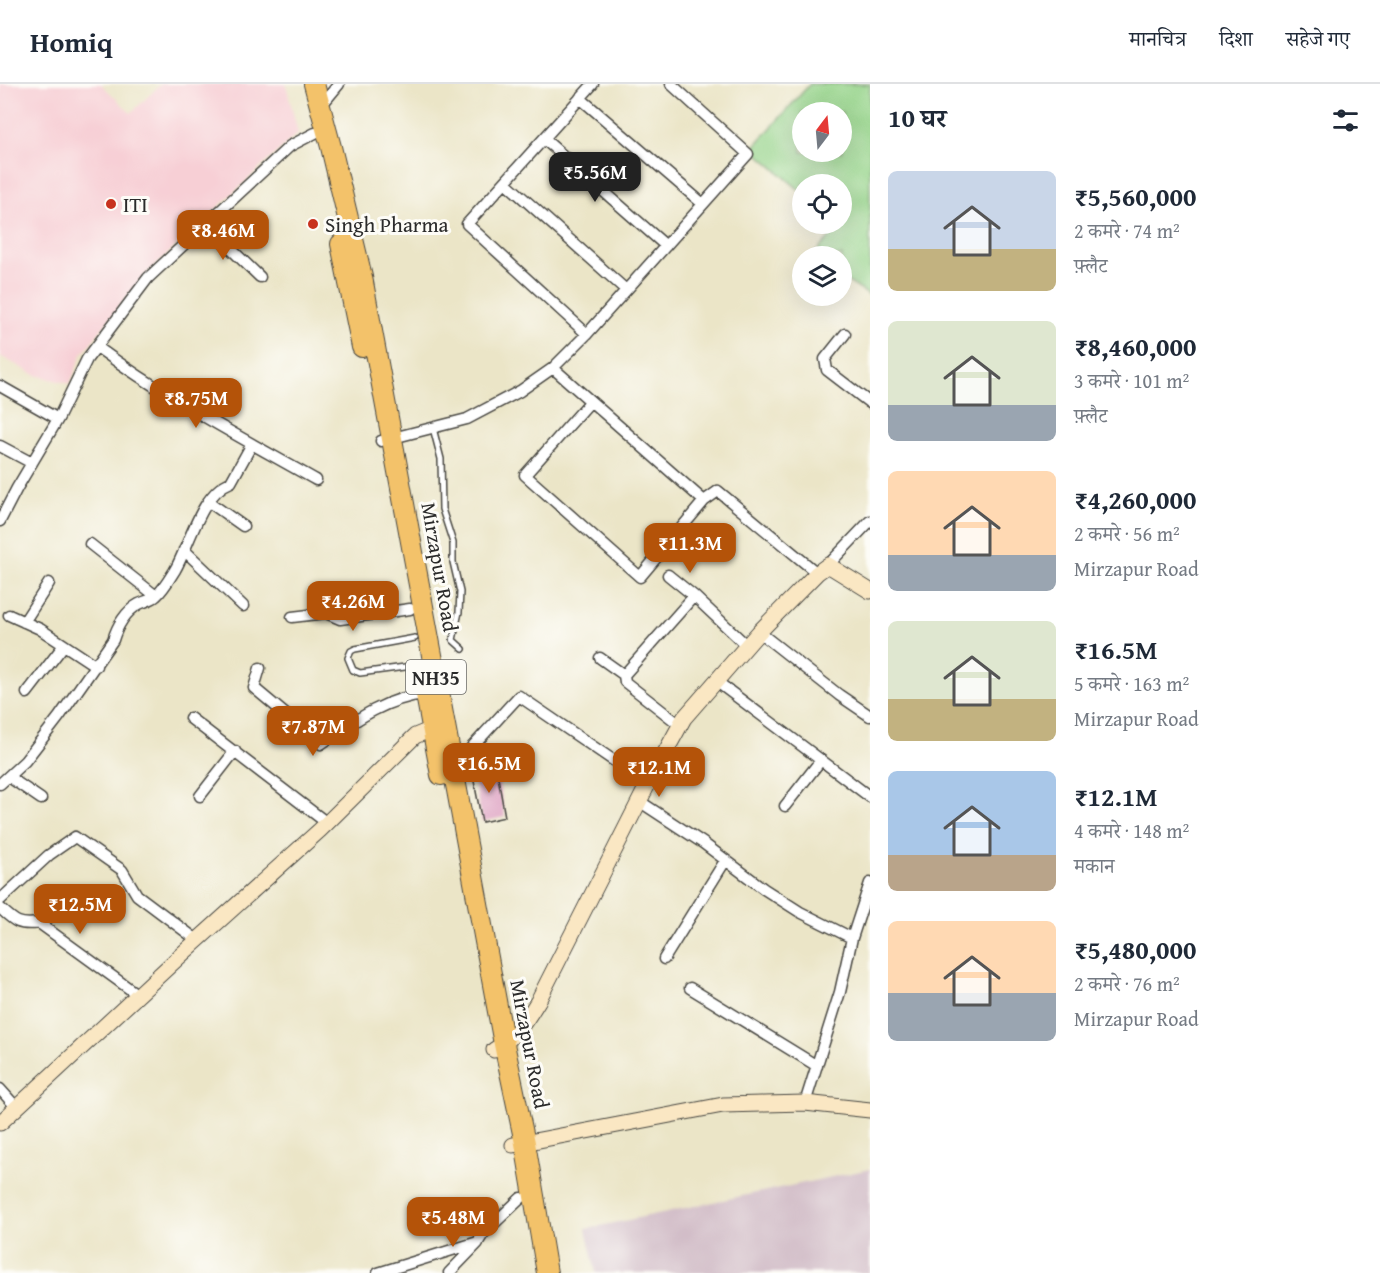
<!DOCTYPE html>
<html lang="hi">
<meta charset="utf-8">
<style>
:root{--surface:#fff;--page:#f6f6f7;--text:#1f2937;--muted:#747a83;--line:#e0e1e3;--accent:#b45309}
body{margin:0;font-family:"Gentium Book Plus","Noto Serif Devanagari",serif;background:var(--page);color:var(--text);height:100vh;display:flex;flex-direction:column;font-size:22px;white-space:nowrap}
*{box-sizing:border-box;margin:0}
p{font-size:20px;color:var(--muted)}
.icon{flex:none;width:33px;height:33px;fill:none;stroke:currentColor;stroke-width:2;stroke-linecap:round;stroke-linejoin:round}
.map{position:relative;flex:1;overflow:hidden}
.drawer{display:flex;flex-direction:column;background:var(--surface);width:510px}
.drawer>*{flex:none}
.needle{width:39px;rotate:16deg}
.fabs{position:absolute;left:792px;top:18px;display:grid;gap:12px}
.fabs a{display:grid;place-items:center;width:60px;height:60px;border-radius:50%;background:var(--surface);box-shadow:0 6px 24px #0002;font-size:30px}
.price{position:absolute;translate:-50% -51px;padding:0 14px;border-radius:12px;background:var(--accent);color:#fff;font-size:20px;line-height:39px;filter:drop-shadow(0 2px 3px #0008)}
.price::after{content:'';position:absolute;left:50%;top:36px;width:18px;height:14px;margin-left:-9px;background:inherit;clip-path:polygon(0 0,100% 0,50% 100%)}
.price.on{background:#222;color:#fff}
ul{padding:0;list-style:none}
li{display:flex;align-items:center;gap:18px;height:150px;padding:0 18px}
li span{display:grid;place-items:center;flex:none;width:168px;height:120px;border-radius:9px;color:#555}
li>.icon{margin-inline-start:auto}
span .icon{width:72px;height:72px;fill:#fffc;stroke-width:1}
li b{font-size:26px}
h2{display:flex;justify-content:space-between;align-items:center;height:72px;padding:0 18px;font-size:26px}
header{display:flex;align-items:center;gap:36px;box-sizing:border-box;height:84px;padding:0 30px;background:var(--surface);border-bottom:2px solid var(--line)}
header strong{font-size:28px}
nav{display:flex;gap:33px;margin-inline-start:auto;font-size:21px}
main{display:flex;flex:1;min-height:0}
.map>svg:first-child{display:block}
.built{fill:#f7cfd5}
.industrial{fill:#d2bdc8}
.green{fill:#94d389;stroke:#607f5a;stroke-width:1.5;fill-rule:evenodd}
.building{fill:#d992ba}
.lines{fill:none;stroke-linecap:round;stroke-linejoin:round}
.lane-casing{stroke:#484742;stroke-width:8}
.street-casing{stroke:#484742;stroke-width:13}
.secondary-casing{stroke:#484742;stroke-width:17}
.highway-casing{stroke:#484742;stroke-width:22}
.lane{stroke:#fff;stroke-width:5}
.street{stroke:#fff;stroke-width:10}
.secondary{stroke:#fae7c3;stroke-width:15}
.highway{stroke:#f3c26a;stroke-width:20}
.poi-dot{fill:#c8321e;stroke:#fdfcf7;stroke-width:2}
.labels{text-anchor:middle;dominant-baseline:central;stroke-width:6;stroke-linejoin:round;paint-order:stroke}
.shield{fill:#fdfcf7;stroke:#6a6a68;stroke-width:1.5}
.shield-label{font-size:20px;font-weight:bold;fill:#2b2b2b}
.poi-label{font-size:21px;fill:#2b2b2b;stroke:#fdfcf7;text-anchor:start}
.street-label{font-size:21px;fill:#2b2b2b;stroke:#fdfcf7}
</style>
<header>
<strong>Homiq</strong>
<nav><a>मानचित्र</a><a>दिशा</a><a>सहेजे गए</a></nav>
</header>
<main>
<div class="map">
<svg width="870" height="1189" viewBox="0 0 870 1189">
<rect width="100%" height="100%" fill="#fdfcf7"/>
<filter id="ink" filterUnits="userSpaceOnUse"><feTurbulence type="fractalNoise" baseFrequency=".0167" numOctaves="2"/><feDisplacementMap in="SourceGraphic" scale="12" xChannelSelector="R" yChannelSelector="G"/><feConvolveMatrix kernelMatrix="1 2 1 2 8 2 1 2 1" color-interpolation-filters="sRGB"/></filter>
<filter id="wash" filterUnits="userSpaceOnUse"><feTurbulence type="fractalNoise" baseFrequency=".008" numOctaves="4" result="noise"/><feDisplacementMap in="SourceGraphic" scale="24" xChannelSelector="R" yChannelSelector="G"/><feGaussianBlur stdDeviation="1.35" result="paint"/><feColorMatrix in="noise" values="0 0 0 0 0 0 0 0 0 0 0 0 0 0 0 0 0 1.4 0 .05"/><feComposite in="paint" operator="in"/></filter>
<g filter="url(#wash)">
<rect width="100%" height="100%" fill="#ebe5c7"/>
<path class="built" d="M0 0H101L131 29 161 0H286L298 49 146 190 82 270 70 300 35 291 0 272Z"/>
<path class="industrial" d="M870 1085V1189H596L586 1145Z"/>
<path class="green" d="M810 0H870V212L842 194V172H813L840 141 839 140H842V100H802V108L752 65ZM802 28H842V68H802Z"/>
<g id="blocks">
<path class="building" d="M496 682 505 733 482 738 472 687Z"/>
</g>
</g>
<g filter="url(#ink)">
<use href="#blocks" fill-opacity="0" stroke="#484742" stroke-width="1.5"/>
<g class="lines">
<defs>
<path id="lane" d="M433 344 441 375 442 425 453 459V478L460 508 459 528 453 556 463 565
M415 554 355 565 351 567 348 574 353 586 360 589 420 581"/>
<path id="street" d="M580 14 703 120
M320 23 339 0
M544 55 666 162
M505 98 626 206
M206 141 260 193
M587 250 467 140 593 0
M845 250 825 275 827 286 870 319
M97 263C166 314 242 354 316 396
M553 284 704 417
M0 302 58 335
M590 318 525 391 640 493 704 417 718 407 817 489
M381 357 467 335 520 307 553 284 587 250 748 70 671 0
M0 362 32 379
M209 418 243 442
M0 437 17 404 58 335 87 275 148 194 290 62 315 49
M90 460 156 512
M184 466 243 522
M828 481 870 437
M668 491 694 512
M9 531 40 545 96 582
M292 533 326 529 340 535 410 525
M24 538 49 499
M759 548 839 611 870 632
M600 574 624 591
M260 584 254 604 321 660C353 638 385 614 425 610
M716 597 870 713
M27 609 64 561
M190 634 327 739
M680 641 625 598 624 591 694 512 747 562
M448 677 462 674 519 612 648 700
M9 693 41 715
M0 700 25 677 59 633 113 556C117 542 126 527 139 520 145 517 152 516 156 512 164 505 170 494 175 486 190 460 201 409 231 398L252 360
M200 712 235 667
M639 717 703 759 764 805 800 828 852 854
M785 722 821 676
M0 816 49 771 75 753 122 786 137 811 197 856
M0 824C15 838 19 842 39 839L138 911
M664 875 725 777
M690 904 817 982
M0 1005 17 1024
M805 1019 840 908 852 854 870 799
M378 1189 478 1158 483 1150 521 1114
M449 1189 478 1159"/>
<path id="secondary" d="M494 966C515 954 526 937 538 917L648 700 684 634 759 548 817 489 828 481 870 507
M0 1039 180 872 320 746 415 652 432 645
M513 1061 723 1021 805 1019 870 1026"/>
<path id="highway" d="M314 0 331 63 362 193 504 960 525 1059 547 1189
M341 160 362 263
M425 605 441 691"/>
</defs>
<use href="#lane" class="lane-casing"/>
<use href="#street" class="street-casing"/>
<use href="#secondary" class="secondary-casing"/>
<use href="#highway" class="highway-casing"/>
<use href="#lane" class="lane"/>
<use href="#street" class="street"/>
<use href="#secondary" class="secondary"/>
<use href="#highway" class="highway"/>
</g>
</g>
<g class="poi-dot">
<circle cx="111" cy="120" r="6"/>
<circle cx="313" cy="140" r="6"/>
</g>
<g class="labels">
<rect class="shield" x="406" y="576" width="60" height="34" rx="4.5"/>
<g class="shield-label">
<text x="436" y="593">NH35</text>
</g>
<g class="poi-label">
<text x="123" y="120">ITI</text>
<text x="325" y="140">Singh Pharma</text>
</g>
<g class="street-label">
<text transform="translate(440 483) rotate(80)">Mirzapur Road</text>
<text transform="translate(530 960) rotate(79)">Mirzapur Road</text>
</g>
</g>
</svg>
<div class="fabs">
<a><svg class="needle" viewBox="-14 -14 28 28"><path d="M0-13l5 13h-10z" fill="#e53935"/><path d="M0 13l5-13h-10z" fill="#747a83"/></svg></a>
<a><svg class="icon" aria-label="locate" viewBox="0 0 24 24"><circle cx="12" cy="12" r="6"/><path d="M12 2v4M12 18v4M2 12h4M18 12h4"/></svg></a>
<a><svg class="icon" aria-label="layers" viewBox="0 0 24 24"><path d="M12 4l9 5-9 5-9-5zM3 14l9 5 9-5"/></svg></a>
</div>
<b class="price on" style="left:595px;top:119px">₹5.56M</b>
<b class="price" style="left:223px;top:177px">₹8.46M</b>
<b class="price" style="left:196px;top:345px">₹8.75M</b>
<b class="price" style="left:690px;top:490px">₹11.3M</b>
<b class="price" style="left:353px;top:548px">₹4.26M</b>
<b class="price" style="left:313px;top:673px">₹7.87M</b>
<b class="price" style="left:489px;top:710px">₹16.5M</b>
<b class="price" style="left:659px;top:714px">₹12.1M</b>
<b class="price" style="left:80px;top:851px">₹12.5M</b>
<b class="price" style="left:453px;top:1164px">₹5.48M</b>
</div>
<section class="drawer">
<h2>10 घर<svg class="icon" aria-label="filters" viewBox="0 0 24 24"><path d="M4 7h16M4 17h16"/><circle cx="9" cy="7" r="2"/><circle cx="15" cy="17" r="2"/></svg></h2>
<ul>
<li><span style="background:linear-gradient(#c9d6e8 65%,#c2b280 0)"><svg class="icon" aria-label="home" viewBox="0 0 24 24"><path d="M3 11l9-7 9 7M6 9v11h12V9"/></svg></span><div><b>₹5,560,000</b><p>2 कमरे · 74 m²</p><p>फ़्लैट</p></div></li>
<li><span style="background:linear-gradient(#dfe7d0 70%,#9aa5b1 0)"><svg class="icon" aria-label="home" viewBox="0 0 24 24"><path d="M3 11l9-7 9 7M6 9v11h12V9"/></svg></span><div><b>₹8,460,000</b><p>3 कमरे · 101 m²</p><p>फ़्लैट</p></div></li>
<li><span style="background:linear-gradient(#ffd9b3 70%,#9aa5b1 0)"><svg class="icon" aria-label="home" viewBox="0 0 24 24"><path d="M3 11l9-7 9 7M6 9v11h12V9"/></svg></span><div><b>₹4,260,000</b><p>2 कमरे · 56 m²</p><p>Mirzapur Road</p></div></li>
<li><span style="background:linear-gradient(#dfe7d0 65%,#c2b280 0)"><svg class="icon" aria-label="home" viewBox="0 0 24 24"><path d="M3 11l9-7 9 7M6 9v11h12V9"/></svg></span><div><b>₹16.5M</b><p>5 कमरे · 163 m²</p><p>Mirzapur Road</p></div></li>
<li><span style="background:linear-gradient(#a9c7e8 70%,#b9a48a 0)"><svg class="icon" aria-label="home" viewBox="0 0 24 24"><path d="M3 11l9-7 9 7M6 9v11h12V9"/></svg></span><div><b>₹12.1M</b><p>4 कमरे · 148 m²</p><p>मकान</p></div></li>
<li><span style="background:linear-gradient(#ffd9b3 60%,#9aa5b1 0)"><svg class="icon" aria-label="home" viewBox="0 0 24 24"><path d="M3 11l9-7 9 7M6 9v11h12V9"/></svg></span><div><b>₹5,480,000</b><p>2 कमरे · 76 m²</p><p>Mirzapur Road</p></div></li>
</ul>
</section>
</main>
